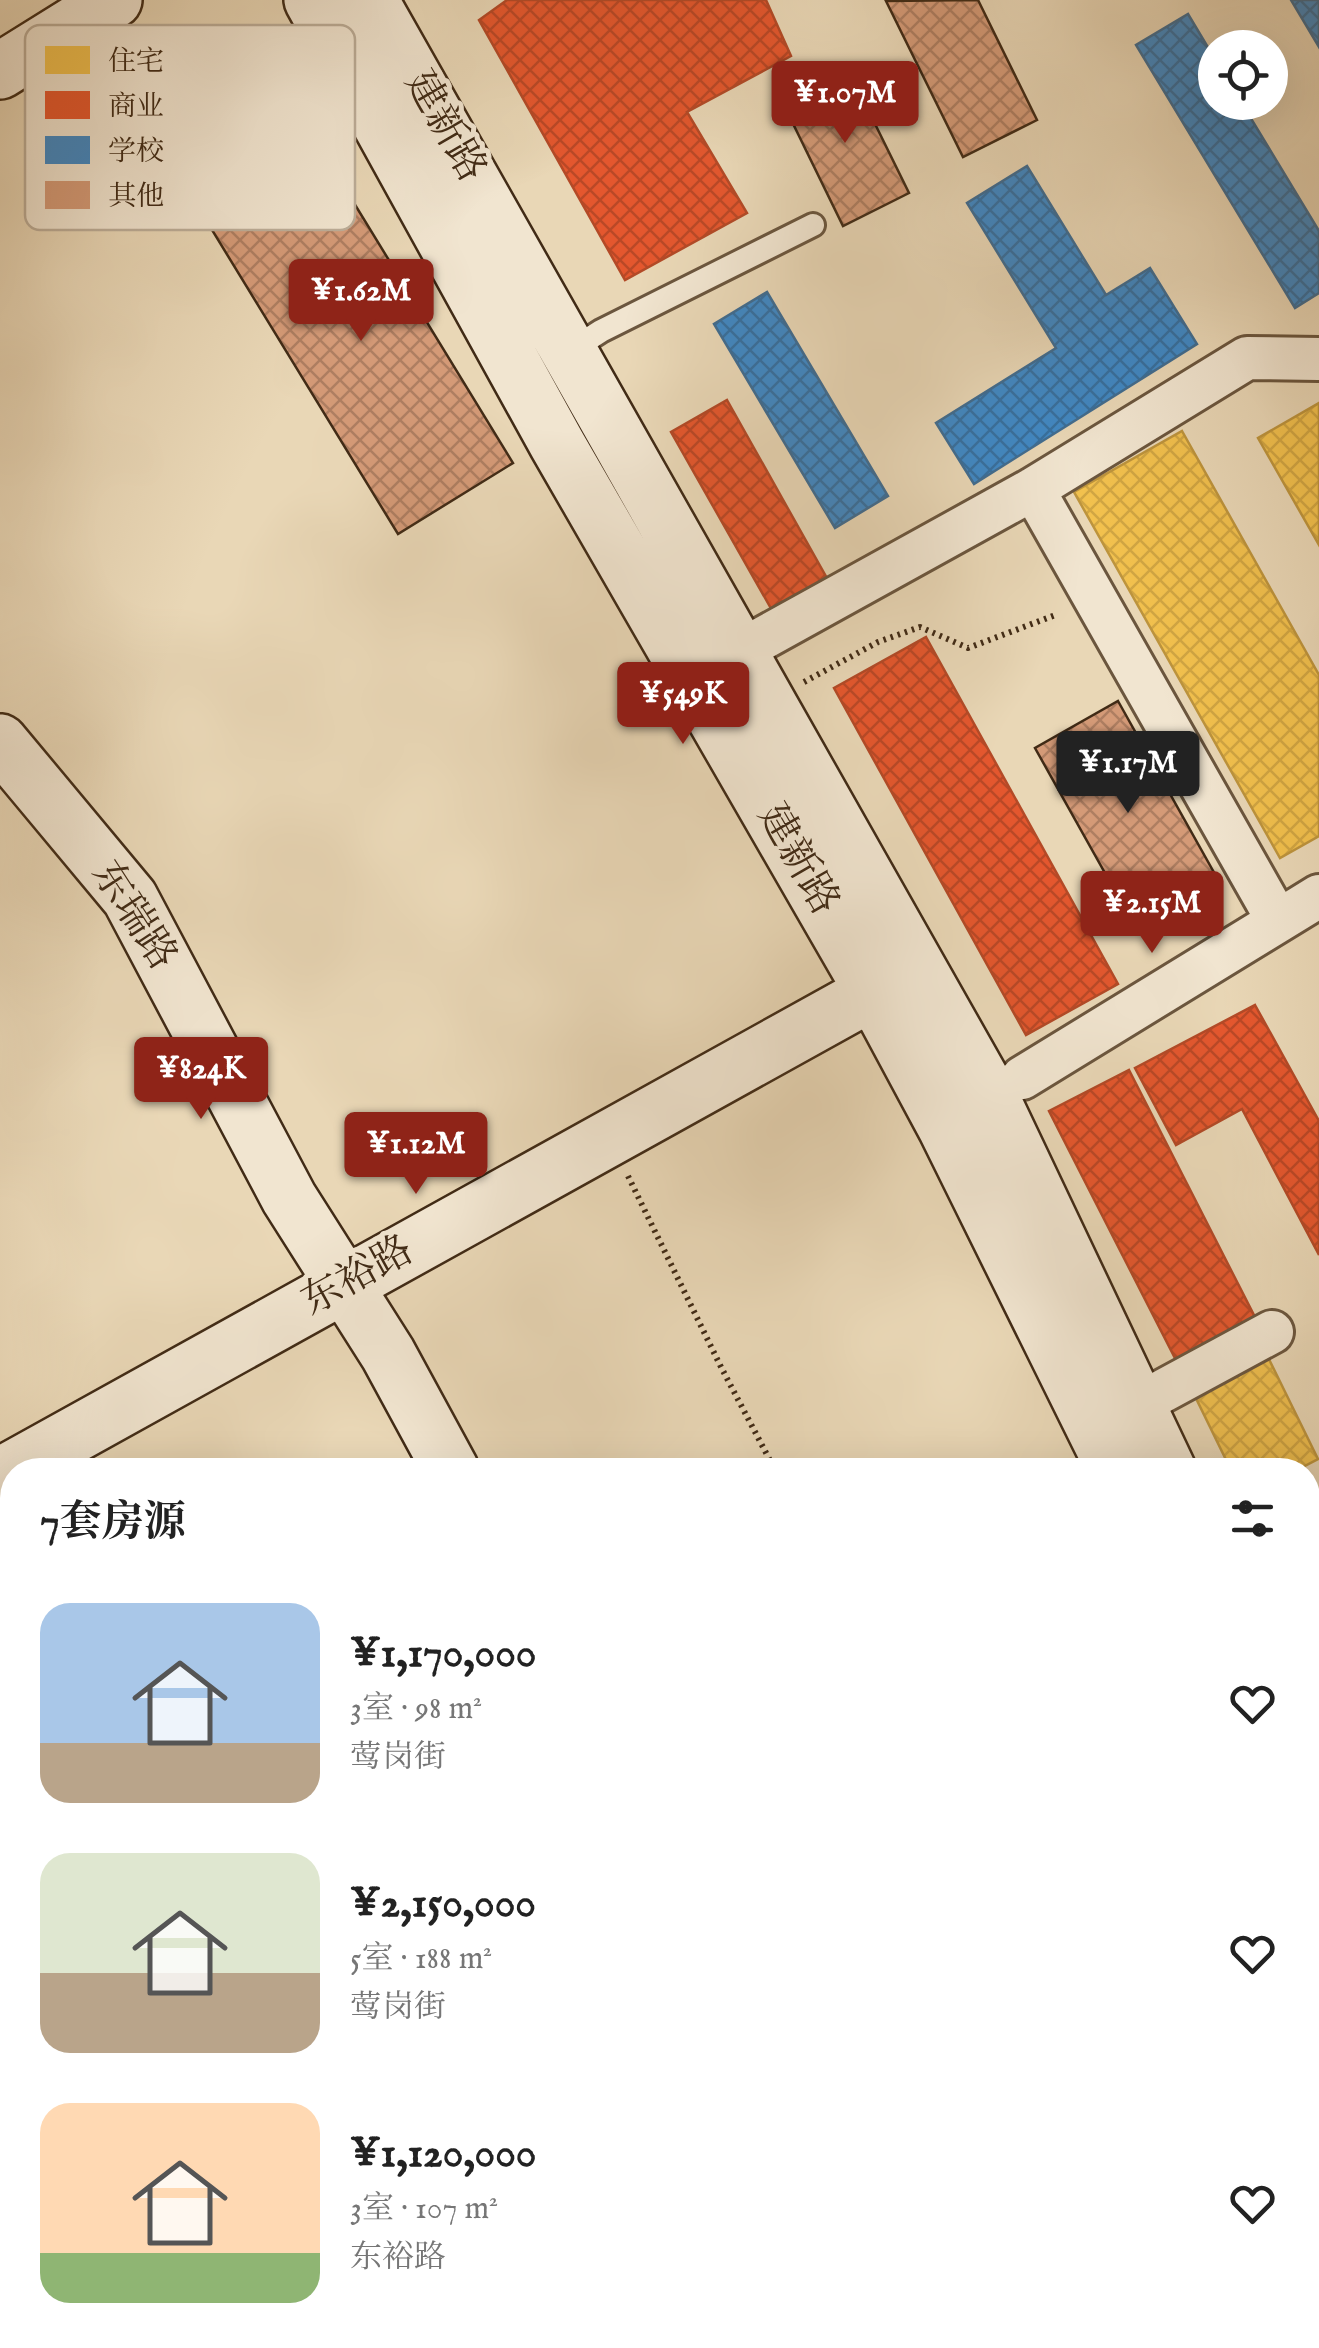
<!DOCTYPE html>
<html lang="zh">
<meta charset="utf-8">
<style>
:root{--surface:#fff;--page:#f2f2f2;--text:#222;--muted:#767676;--accent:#8f2418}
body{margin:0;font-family:"IM FELL English","Noto Serif SC",serif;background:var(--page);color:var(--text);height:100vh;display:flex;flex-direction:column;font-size:38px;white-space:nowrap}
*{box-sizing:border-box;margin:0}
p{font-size:32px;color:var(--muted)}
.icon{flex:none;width:55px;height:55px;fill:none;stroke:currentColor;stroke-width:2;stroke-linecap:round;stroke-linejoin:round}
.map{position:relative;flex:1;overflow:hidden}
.side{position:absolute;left:0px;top:1458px;width:1320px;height:892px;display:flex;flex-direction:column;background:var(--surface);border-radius:40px 40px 0 0;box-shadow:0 10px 40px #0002}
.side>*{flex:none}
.buttons{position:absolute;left:1198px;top:30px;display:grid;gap:20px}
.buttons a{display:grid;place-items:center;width:90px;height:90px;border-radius:50%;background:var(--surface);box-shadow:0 10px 40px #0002;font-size:50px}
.price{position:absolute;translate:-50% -85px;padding:0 22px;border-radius:10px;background:var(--accent);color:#fff;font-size:32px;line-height:65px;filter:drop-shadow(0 2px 5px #0008)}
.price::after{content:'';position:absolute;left:50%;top:60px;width:30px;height:22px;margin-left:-15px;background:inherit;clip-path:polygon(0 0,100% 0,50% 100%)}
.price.selected{background:#222;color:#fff}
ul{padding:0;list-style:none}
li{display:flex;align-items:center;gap:30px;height:250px;padding:0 40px}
li span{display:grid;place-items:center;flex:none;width:280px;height:200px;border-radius:30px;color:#555}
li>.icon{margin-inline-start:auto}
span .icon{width:120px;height:120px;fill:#fffc;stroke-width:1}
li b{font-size:42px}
h2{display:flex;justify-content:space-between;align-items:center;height:120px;padding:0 40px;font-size:42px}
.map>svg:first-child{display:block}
.homes{fill:url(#homes-cross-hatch);stroke:#bd943d;stroke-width:2.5}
.shops{fill:url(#shops-cross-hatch);stroke:#b34a27;stroke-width:2.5}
.schools{fill:url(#schools-cross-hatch);stroke:#406c90;stroke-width:2.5}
.building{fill:url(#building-cross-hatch);stroke:#412b16;stroke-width:2.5}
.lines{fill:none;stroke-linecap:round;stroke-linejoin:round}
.lane-casing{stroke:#6b563e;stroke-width:28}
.street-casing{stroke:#6b563e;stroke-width:48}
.secondary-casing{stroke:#412b16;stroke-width:60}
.path{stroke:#412b16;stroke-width:6;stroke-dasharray:2.5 5;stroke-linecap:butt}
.lane{stroke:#f1e5d0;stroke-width:22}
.street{stroke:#f1e5d0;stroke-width:42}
.secondary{stroke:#f1e5d0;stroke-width:55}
.labels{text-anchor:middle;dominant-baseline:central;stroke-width:10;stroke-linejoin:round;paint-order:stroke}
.street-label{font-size:40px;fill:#412b16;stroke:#f1e5d0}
.key{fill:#f1e5d0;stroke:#bcad98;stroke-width:2.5}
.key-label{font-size:28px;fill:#412b16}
</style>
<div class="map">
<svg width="1319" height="2348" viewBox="0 0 1319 2348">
<defs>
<pattern id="homes-cross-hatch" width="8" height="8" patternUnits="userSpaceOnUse" patternTransform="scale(2.5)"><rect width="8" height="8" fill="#f2c14e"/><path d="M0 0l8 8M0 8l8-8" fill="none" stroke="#d1a643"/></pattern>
<pattern id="shops-cross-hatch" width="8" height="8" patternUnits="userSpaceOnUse" patternTransform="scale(2.5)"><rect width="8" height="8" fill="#e4572e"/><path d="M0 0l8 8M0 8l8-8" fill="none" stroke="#ba4826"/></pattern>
<pattern id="schools-cross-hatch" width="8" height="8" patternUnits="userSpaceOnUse" patternTransform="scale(2.5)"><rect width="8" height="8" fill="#3f88c5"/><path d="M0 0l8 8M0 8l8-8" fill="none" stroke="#366f9f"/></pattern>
<pattern id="building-cross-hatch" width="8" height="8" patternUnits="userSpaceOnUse" patternTransform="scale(2.5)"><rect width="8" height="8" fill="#d49a77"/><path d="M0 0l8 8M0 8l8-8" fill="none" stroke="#ae7e61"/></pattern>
</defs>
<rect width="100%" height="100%" fill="#e9d7b6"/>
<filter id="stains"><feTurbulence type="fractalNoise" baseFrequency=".002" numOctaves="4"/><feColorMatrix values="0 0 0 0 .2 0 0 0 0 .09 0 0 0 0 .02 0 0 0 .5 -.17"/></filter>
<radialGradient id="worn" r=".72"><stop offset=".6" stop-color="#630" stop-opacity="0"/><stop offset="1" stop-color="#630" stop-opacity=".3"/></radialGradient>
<path class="homes" d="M1319 403V545L1258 438Z
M1182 431 1319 675V836L1280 858 1074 492Z
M1264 1349 1318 1459 1297 1470H1231L1190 1386Z"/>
<path class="shops" d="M507 0H766L791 56 687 112 747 213 625 280 479 20Z
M727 400 828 580 773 612 671 432Z
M926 637 1118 984 1026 1035 834 688Z
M1255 1005 1319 1121V1255L1242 1109 1176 1145 1135 1068Z
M1129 1070 1259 1325 1179 1366 1049 1111Z"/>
<path class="schools" d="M1291 0H1319V47Z
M1188 14 1215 59V102H1241L1319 231V293L1295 308 1136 45Z
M1027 166 1106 295 1150 268 1197 344 974 484 936 423 1056 348 967 203Z
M767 292 888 496 835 528 714 324Z"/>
<path class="building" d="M978 0 1037 120 963 157 886 1Z
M847 67 909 193 843 226 781 99Z
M324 154 513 463 398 534 209 225Z
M1118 701 1221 885 1138 932 1035 748Z"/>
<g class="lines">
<defs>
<path id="lane" d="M570 351 601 331 813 225"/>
<path id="street" d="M1033 489 1278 921
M740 651 1033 489 1247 358 1319 359
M1022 1078 1319 896
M1137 1405 1272 1332
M0 2066 12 2080
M187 2338 195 2348"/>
<path id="secondary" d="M312 0 557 444 873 992 946 1128 1115 1470
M370 0 991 1097 1168 1470
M0 71 114 0
M0 742 130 898 289 1198 388 1354 451 1470
M0 1476 873 992
M0 1745 12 1768
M1308 1765 1319 1789
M1308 1883 1319 1924
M1308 2307 1319 2308
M885 2338 888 2348
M233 2348 252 2338"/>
</defs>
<use href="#lane" class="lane-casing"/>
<use href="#street" class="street-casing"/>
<use href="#secondary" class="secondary-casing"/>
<path class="path" d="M804 682 878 642 920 627 968 648 1058 614
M628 1176 721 1367 775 1470"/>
<use href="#lane" class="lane"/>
<use href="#street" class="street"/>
<use href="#secondary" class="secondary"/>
</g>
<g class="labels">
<g class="street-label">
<text transform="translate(444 127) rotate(60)">建新路</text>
<text transform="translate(797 860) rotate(60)">建新路</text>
<text transform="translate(133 916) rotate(57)">东瑞路</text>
<text transform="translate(358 1277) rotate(-29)">东裕路</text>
</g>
</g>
<rect x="25" y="25" width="330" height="205" rx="15" class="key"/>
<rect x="45" y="46" width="45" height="28" fill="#f2c14e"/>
<rect x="45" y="91" width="45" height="28" fill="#e4572e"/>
<rect x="45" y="136" width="45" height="28" fill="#3f88c5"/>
<rect x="45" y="181" width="45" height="28" fill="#d49a77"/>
<g class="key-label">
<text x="108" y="70">住宅</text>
<text x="108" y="115">商业</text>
<text x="108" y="160">学校</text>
<text x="108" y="205">其他</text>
</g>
<rect width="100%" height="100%" filter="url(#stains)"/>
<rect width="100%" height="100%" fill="url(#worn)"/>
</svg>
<div class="buttons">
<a><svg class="icon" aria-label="locate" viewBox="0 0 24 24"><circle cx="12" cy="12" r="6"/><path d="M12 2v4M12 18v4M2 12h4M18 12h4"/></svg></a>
</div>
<b class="price" style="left:845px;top:146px">¥1.07M</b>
<b class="price" style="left:361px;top:344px">¥1.62M</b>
<b class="price" style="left:683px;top:747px">¥549K</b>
<b class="price selected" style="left:1128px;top:816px">¥1.17M</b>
<b class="price" style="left:1152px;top:956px">¥2.15M</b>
<b class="price" style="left:201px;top:1122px">¥824K</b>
<b class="price" style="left:416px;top:1197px">¥1.12M</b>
<section class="side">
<h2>7套房源<svg class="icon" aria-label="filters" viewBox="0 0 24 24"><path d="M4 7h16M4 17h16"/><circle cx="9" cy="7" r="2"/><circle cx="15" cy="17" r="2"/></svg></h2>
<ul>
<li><span style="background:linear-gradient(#a9c7e8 70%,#b9a48a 0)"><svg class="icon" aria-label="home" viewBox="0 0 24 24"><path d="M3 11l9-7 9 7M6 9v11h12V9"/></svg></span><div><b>¥1,170,000</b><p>3室 · 98 m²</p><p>莺岗街</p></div><svg class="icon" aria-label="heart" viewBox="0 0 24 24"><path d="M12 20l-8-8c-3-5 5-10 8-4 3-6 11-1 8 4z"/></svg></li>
<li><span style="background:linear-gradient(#dfe7d0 60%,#b9a48a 0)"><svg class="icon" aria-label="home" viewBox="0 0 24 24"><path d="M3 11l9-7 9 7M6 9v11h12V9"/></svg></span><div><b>¥2,150,000</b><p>5室 · 188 m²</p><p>莺岗街</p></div><svg class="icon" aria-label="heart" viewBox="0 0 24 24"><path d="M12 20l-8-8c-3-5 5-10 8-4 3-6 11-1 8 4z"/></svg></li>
<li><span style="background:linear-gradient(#ffd9b3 75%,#8fb573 0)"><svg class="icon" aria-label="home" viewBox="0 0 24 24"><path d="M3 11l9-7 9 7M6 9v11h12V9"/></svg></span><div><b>¥1,120,000</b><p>3室 · 107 m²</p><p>东裕路</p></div><svg class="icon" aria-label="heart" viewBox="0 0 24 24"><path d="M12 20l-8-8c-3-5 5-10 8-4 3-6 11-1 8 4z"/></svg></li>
</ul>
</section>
</div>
